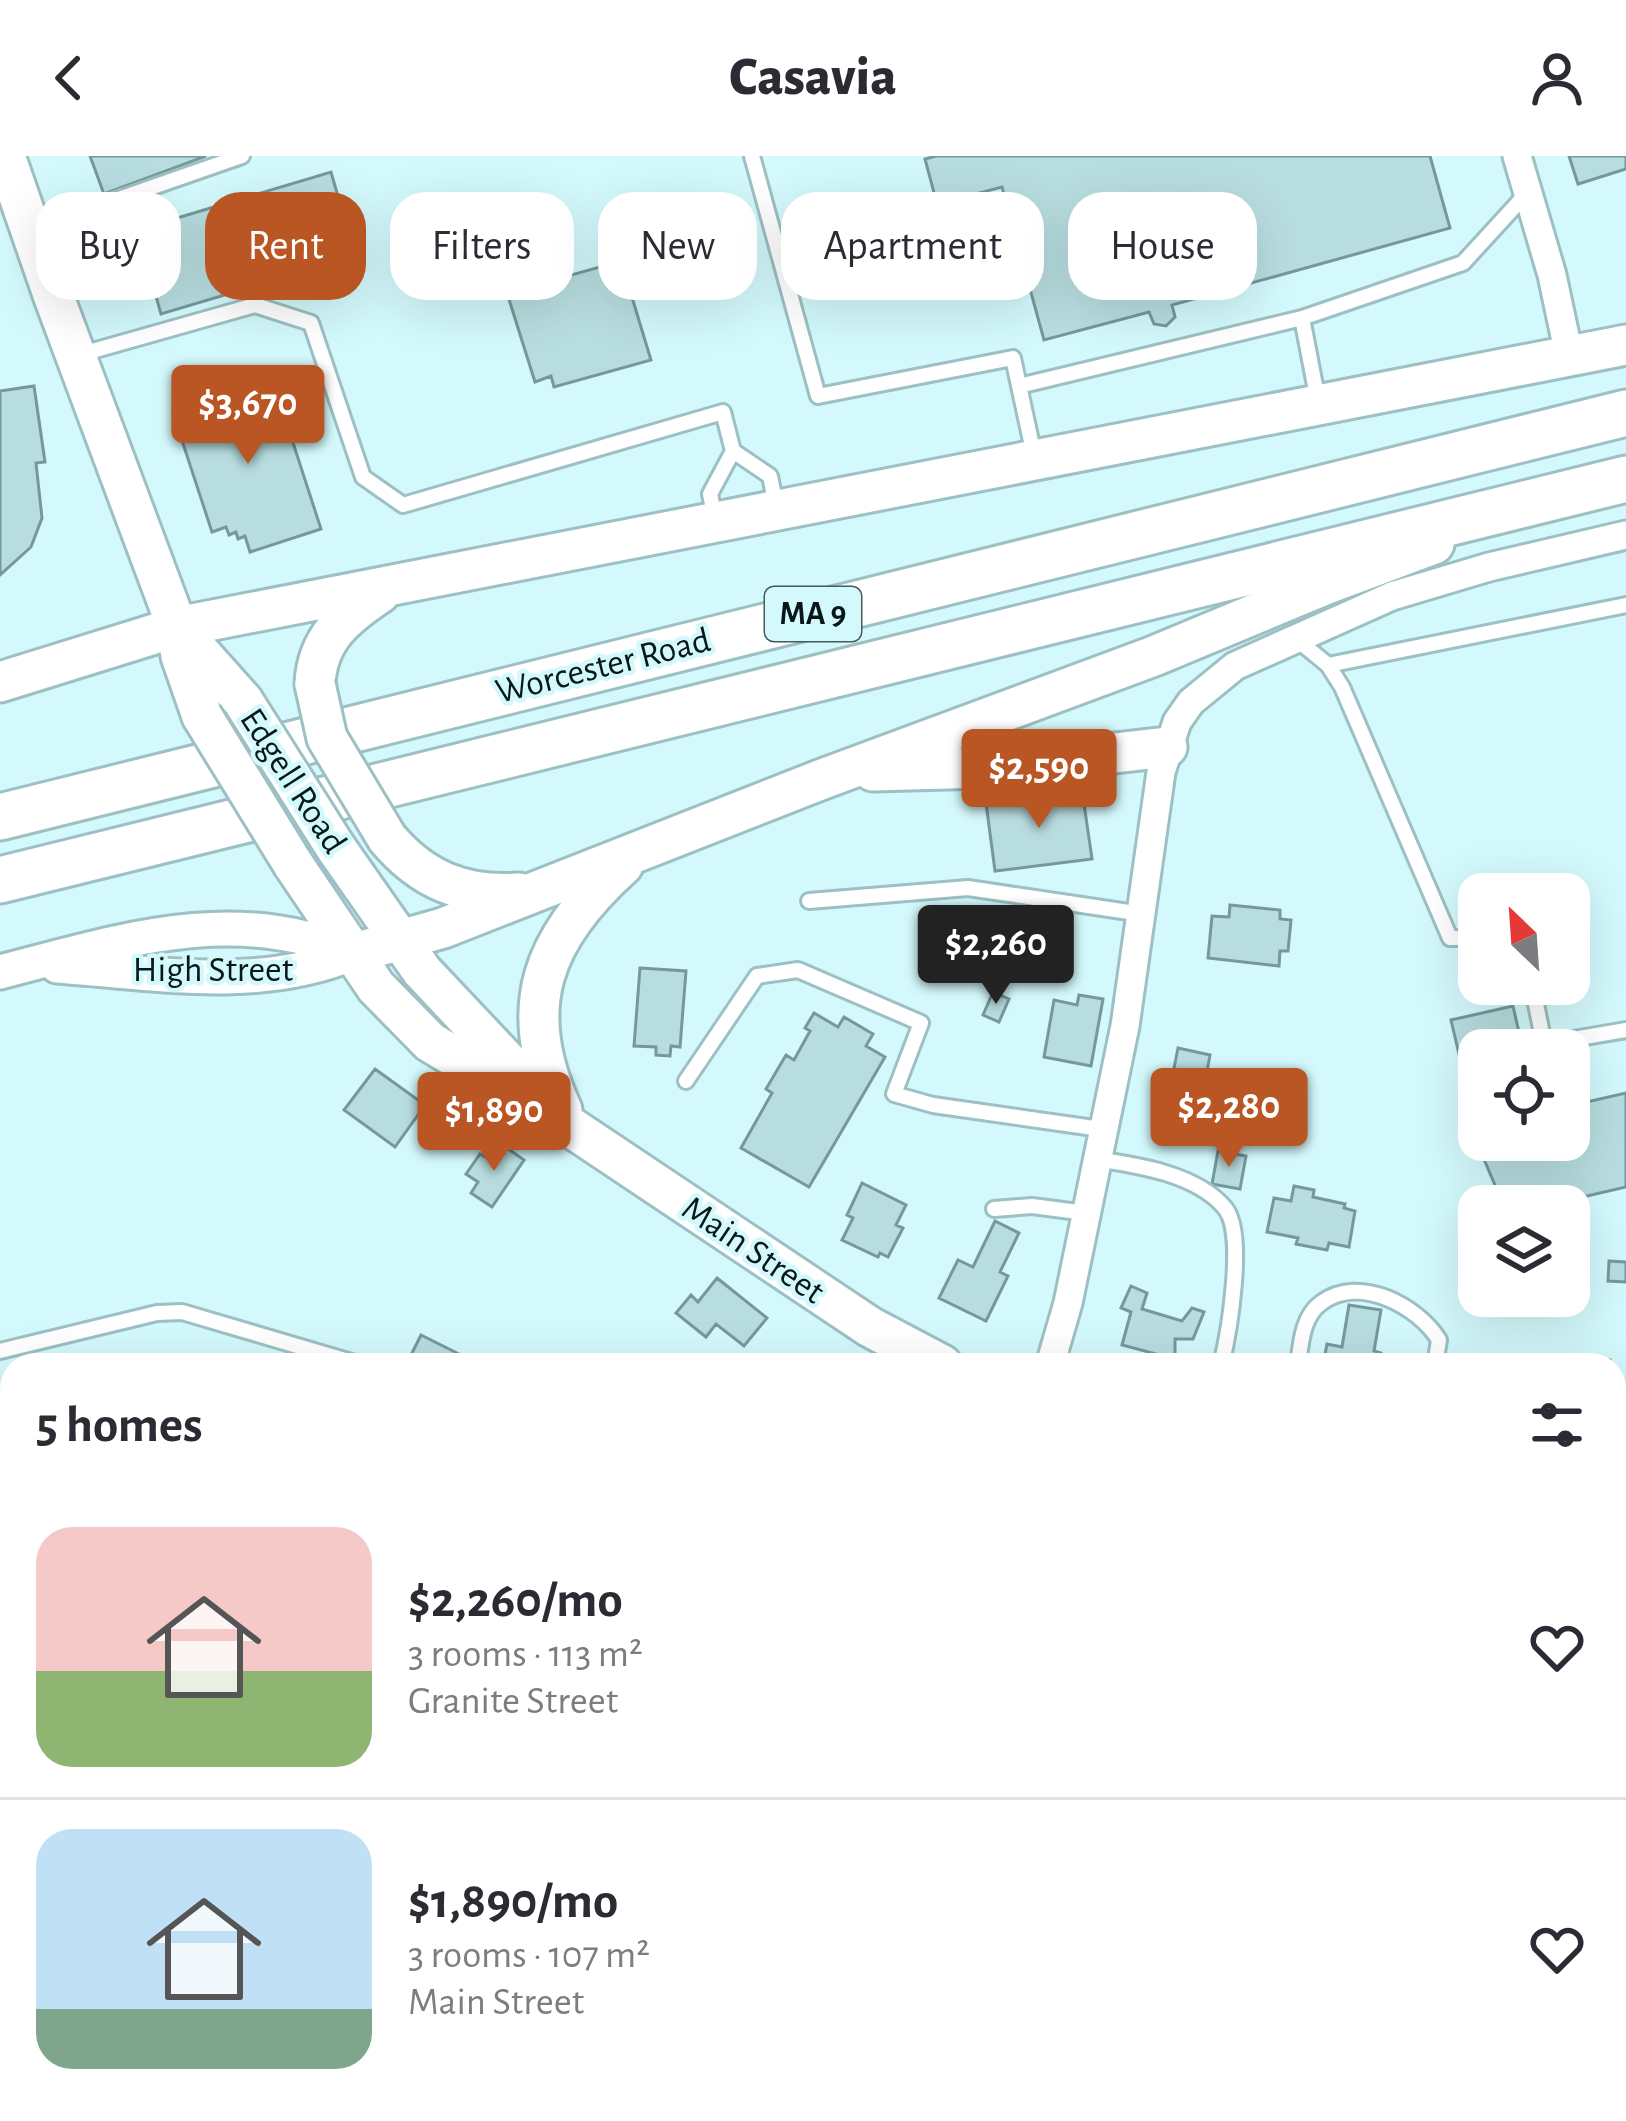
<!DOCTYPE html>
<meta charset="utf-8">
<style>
:root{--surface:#fff;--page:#f2f2f3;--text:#2b2b33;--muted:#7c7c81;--line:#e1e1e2;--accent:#ba5623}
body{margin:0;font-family:"Alegreya Sans",sans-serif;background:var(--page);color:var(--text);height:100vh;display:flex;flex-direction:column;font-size:45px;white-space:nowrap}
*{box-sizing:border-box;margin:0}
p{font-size:39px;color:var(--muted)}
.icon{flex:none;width:66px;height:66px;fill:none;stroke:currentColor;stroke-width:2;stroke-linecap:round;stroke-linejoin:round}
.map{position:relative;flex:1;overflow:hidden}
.drawer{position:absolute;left:0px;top:1197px;width:1626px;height:768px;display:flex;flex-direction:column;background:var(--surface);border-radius:36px 36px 0 0;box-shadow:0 12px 48px #0002}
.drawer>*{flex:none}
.hud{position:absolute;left:36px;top:36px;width:1554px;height:108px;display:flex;gap:24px}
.needle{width:78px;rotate:335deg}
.controls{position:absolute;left:1458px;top:717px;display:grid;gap:24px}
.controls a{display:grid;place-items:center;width:132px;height:132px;border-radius:24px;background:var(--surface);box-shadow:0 12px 48px #0002;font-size:60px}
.price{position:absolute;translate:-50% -102px;padding:0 27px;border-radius:12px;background:var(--accent);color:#fff;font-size:39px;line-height:78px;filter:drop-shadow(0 3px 6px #0008)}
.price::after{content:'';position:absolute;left:50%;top:72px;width:36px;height:27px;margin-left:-18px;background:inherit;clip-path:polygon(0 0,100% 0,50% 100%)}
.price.current{background:#222;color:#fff}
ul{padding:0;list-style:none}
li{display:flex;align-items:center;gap:36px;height:300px;padding:0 36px}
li+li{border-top:3px solid var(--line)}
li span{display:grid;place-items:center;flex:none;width:336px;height:240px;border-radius:36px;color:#555}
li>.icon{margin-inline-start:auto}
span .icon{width:144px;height:144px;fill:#fffc;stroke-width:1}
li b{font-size:51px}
h2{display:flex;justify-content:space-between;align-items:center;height:144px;padding:0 36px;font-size:51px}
.chip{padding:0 42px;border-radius:36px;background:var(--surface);box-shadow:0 12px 48px #0002;font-size:42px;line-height:108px}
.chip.current{background:var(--accent);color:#fff}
header{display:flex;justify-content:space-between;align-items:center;height:156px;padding:0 36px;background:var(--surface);font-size:54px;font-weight:800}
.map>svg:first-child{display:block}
.building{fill:#b8dde0;stroke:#75999b;stroke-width:3}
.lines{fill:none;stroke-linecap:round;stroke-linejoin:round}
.service-casing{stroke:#9cc0c3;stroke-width:20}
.minor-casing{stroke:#9cc0c3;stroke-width:33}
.tertiary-casing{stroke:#9cc0c3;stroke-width:39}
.secondary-casing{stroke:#9cc0c3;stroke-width:45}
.trunk-casing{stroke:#9cc0c3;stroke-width:51}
.service{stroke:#fff;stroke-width:14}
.minor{stroke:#fff;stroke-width:27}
.tertiary{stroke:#fff;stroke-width:33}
.secondary{stroke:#fff;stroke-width:39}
.trunk{stroke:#fff;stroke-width:45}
.secondary-bridge-casing{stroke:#9cc0c3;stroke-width:45;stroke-linecap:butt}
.secondary-bridge{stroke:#fff;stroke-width:39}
.labels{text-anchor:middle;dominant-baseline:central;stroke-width:9;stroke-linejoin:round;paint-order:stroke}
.shield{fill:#d3f9fc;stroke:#465b5c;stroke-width:3}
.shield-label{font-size:33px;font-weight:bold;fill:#091718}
.street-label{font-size:36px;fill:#091718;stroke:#d3f9fc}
</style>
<header><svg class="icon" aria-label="back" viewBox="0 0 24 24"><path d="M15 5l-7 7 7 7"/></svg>Casavia<svg class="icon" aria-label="person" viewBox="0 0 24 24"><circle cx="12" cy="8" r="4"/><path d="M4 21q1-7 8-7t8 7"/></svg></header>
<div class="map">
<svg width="1626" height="1965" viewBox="0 0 1626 1965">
<rect width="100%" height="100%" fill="#d3f9fc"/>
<path class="building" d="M90 0H206L104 38Z
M936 0H1430L1450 72 1172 149 1175 161 1166 170 1154 168 1149 156 1044 184 1002 31 937 48 925 3Z
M1569 0H1626V13L1578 28Z
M331 16 355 100 161 158 137 74Z
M621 105 651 204 554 231 551 220 535 226 507 137Z
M273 225 321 373 250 396 245 380 238 383 236 376 229 379 226 371 212 376 173 257Z
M34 230 45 306 36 307 42 362 31 391 0 419V235Z
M1082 634 1092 703 995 715 986 647Z
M1230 749 1280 754V763L1291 764 1288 795H1280L1279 810 1208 802 1212 760 1229 761Z
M640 812 686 815 680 891 671 890 670 900 656 899V891L634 890Z
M993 836 1009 843 999 866 983 859Z
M1079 839 1103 843 1091 910 1044 901 1054 844 1077 849Z
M1513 850 1523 894H1479V984H1569V950L1626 937V1031L1544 1050 1541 1034 1501 1043 1483 1001 1451 864Z
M814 857 838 871 844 861 873 878 866 890 885 901 809 1031 741 992 772 937 766 933 786 899 794 904 810 875 805 872Z
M1178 892 1210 899 1207 915 1237 921 1235 931 1259 936 1257 951 1190 937 1187 952 1167 948Z
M375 913 425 949 395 991 344 954Z
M500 987 524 1004 492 1051 471 1037 478 1026 466 1018 480 998 489 1003Z
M1218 995 1246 1000 1240 1033 1212 1028Z
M862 1027 906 1049 896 1069 903 1072 888 1101 880 1097 878 1101 842 1084 853 1062 847 1059Z
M1294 1030 1314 1034 1313 1041 1345 1048 1344 1052 1355 1055 1349 1091 1329 1087 1327 1094 1296 1088 1298 1082 1267 1076 1274 1042 1291 1045Z
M995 1065 1019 1077 1000 1116 1008 1120 986 1165 939 1142 958 1104 973 1111Z
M1609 1105 1626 1106V1126L1608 1125Z
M717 1122 767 1162 744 1190 716 1168 706 1181 676 1157 691 1139 698 1146Z
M1131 1130 1147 1137 1142 1153 1182 1165 1192 1152 1204 1156 1193 1183H1175V1203L1122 1189 1131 1156 1121 1152Z
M1349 1149 1381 1154 1374 1195 1381 1197 1379 1209H1323L1327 1188 1342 1191Z
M421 1179 481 1209H406Z
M1395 1200 1427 1206 1426 1209H1394Z
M1578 1200 1610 1204 1609 1209H1577Z
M1614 1267 1625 1268 1619 1320H1614Z
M12 1346V1434L6 1435 4 1426 0 1427V1350Z
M1 1744 12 1759V1849L0 1851Z
M150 1953H242L249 1965H130Z
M277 1953H286L293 1965H257Z
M730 1953H836L843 1965H736Z"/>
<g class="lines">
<defs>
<path id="service" d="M752 0 818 240 1013 202 1034 299
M35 72 242 0
M1302 162 1318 245
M78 199 255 149 311 167 363 321 403 349 723 256 733 295 770 320 776 350
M1019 230 1302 162 1463 107 1528 36
M715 362 710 338 733 295
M1295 482 1328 509 1342 531 1450 782H1479
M1328 509 1626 449
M809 745 968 732 1142 758
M1532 828 1544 888 1626 874
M686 925 757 820 798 814 921 867 894 938 933 949 1101 973
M1096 1003C1137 1009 1197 1018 1225 1052 1246 1077 1229 1177 1221 1209
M994 1053 1032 1050 1086 1057
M0 1195 157 1157 182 1156 362 1209
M1298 1209C1301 1187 1302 1161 1321 1147 1359 1118 1418 1150 1439 1184L1435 1209
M0 1300 12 1297
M0 1488 12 1485
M705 1953 712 1965
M880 1953 883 1965"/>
<path id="minor" d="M1517 0 1552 119 1569 199
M1050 1209 1068 1147 1125 870 1161 616 1177 566 1191 546 1235 510 1392 440 1489 411 1626 379
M1614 1893 1626 1889
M1205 1953 1209 1965
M1383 1965 1421 1953"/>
<path id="tertiary" d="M57 810C156 817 258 836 351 798
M0 816C117 786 235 746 351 798
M1614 1713 1626 1752"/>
<path id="secondary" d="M5 0 55 144 177 471 181 500 202 560
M177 471 243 545
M0 526 177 471 1626 189
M315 528C317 483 344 461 380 437
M873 615 985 612 1167 591
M387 682C422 724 464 741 519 737
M336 692 422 815 536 936
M293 708 376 831 430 886 569 970 870 1171 942 1209
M351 798 443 772 820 624 1154 500 1327 428 1434 388
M562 954C514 851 543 781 623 709
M1614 1405 1626 1407"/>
<path id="trunk" d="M0 661 1626 257
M0 724 1626 323"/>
</defs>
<use href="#service" class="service-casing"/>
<use href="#minor" class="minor-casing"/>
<use href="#tertiary" class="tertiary-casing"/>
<use href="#secondary" class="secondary-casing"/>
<use href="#trunk" class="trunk-casing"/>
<use href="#service" class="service"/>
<use href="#minor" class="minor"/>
<use href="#tertiary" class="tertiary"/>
<use href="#secondary" class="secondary"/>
<use href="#trunk" class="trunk"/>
<defs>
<path id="secondary-bridge" d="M315 528 327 582 387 682
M243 545 336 692
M202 560 293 708"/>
</defs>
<use href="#secondary-bridge" class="secondary-bridge-casing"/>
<use href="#secondary-bridge" class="secondary-bridge"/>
</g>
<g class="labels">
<rect class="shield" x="765" y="431" width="96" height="54" rx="9"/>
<g class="shield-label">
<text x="813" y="458">MA 9</text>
</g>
<g class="street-label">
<text transform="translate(603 510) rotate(-14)">Worcester Road</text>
<text transform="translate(293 625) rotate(57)">Edgell Road</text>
<text x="213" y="814">High Street</text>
<text transform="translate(753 1094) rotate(34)">Main Street</text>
</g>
</g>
</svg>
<div class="controls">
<a><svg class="needle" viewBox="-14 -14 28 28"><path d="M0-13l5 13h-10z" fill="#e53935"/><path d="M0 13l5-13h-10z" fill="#7c7c81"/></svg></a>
<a><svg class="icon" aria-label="locate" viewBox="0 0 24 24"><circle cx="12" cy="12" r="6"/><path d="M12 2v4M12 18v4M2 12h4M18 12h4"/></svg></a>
<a><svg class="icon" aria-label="layers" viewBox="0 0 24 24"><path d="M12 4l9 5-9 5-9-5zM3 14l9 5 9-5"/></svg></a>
</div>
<b class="price" style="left:248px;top:311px">$3,670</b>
<b class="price" style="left:1039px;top:675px">$2,590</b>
<b class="price current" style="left:996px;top:851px">$2,260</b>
<b class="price" style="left:1229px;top:1014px">$2,280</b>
<b class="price" style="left:494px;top:1018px">$1,890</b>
<div class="hud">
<a class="chip">Buy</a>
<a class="chip current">Rent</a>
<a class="chip">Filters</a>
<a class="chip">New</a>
<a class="chip">Apartment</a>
<a class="chip">House</a>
</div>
<section class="drawer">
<h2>5 homes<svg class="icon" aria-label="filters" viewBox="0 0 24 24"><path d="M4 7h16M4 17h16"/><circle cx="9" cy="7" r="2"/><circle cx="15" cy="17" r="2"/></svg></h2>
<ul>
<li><span style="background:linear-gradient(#f6c9c9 60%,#8fb573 0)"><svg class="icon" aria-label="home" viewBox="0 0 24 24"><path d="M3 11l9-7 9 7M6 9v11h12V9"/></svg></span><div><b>$2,260/mo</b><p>3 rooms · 113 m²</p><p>Granite Street</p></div><svg class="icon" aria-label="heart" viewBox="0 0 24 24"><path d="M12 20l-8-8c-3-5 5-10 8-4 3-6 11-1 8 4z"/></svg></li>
<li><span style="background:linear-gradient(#bfe0f5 75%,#7fa58c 0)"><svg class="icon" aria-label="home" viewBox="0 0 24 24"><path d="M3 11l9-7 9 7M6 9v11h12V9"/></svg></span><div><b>$1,890/mo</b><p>3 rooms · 107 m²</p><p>Main Street</p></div><svg class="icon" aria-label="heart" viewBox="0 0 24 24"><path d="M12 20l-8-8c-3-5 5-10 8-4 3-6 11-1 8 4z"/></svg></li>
</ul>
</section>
</div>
